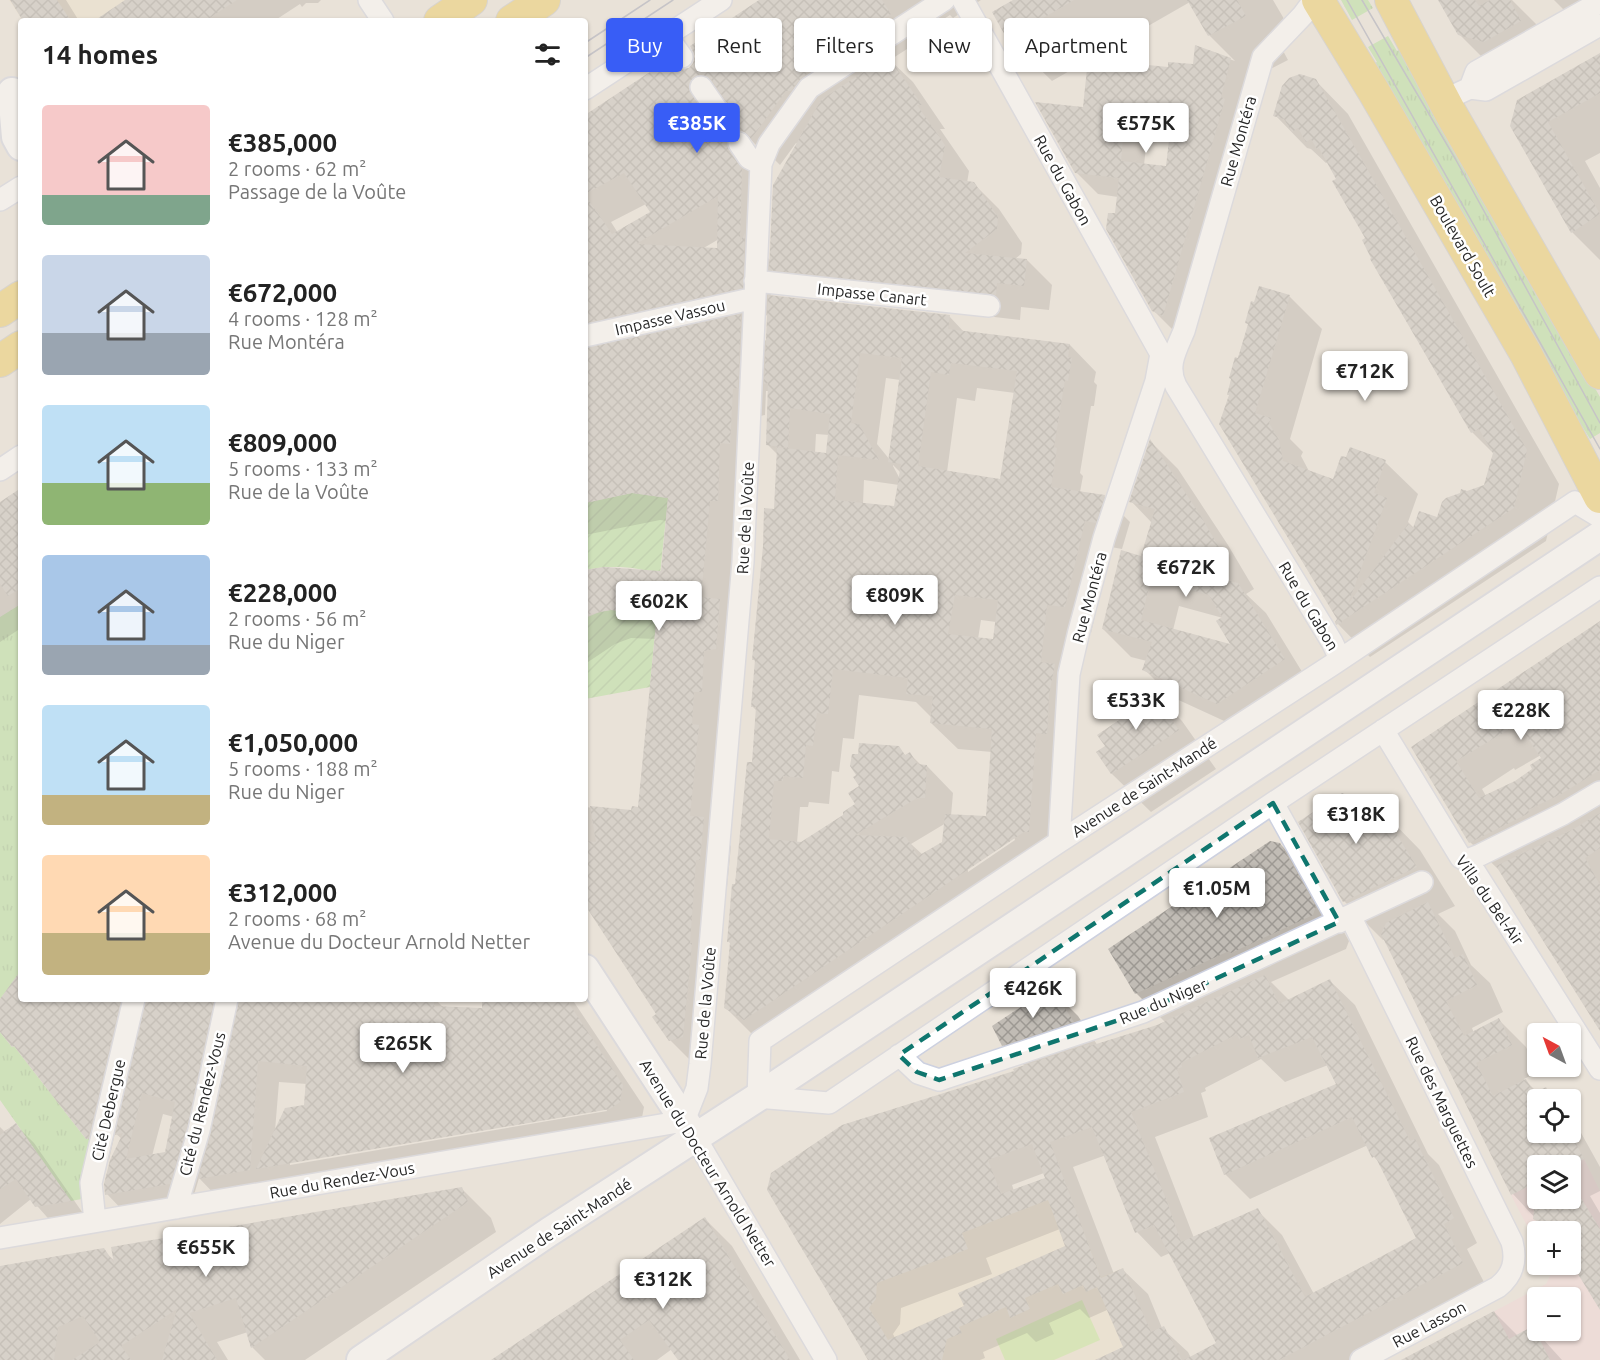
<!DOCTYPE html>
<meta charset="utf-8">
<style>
:root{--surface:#fff;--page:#f2f2f2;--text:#222;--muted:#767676;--accent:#385df6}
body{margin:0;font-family:Ubuntu,sans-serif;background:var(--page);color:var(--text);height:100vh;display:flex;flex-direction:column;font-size:22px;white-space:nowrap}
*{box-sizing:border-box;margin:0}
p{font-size:20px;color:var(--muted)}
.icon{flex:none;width:33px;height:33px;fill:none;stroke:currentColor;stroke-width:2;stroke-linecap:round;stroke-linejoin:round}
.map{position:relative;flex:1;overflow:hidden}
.side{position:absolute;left:18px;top:18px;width:570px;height:984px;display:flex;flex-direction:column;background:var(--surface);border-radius:6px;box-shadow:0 2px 4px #0004}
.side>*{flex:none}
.banner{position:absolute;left:606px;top:18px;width:570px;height:54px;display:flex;gap:12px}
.needle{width:39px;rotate:319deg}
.tools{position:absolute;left:1527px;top:1023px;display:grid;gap:12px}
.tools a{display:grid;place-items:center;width:54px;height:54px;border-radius:6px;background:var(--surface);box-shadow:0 2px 4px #0004;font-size:30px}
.price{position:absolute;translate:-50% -51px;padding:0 14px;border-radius:6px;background:#fff;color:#222;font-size:20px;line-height:39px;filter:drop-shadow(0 2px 3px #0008)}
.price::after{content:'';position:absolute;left:50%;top:36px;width:18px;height:14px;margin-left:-9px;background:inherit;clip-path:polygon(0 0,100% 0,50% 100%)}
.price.active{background:var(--accent);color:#fff}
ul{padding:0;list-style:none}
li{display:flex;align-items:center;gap:18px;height:150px;padding:0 24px}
li span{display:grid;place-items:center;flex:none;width:168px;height:120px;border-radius:6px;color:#555}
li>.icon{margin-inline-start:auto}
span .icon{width:72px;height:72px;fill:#fffc;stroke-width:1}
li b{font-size:26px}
h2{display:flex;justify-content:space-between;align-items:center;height:72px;padding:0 24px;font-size:26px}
.pill{padding:0 21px;border-radius:6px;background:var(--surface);box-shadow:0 2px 4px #0004;font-size:21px;line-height:54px}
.pill.active{background:var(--accent);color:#fff}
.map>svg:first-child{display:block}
.education{fill:#ebdfc7}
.medical{fill:#f1d4d6;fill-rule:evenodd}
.grass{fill:url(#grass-tufts)}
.garden{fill:url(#garden-furrows)}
.pitch{fill:#c3e790}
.shadow{fill:#0003;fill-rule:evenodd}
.building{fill:url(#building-cross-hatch);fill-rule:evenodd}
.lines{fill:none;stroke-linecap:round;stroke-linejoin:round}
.street-casing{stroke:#cdd1e0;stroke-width:24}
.secondary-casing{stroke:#cdd1e0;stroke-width:32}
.primary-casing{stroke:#c3c3c3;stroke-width:34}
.street{stroke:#fff;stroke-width:21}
.secondary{stroke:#fff;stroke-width:28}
.primary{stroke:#edc959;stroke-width:32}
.tram{stroke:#9b9fb1;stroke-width:1.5}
.marked{fill:none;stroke:#0f766e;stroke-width:4.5;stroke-dasharray:12 8;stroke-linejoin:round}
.labels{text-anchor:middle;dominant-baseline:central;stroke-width:5;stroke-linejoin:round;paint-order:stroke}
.street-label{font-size:16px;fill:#272727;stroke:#fff}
</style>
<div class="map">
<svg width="1600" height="1360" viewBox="0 0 1600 1360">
<defs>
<pattern id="grass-tufts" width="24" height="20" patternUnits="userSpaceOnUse" patternTransform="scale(1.5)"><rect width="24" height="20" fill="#afe094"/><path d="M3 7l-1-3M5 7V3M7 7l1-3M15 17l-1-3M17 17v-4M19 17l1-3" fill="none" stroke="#97c080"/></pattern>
<pattern id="garden-furrows" width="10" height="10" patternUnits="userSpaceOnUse" patternTransform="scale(1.5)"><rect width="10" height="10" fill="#afe094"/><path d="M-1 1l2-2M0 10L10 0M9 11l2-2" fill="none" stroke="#97c080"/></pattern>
<pattern id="building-cross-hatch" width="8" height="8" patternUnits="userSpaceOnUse" patternTransform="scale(1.5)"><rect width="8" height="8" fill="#c1bcb5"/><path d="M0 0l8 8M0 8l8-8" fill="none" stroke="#9d9993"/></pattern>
</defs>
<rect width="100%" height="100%" fill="#e9e2d8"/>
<path class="education" d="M9 0H237L207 19 208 21H23Z
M1062 1176 1101 1277 1123 1268 1151 1333 1116 1350 1121 1360H868L817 1272Z"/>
<path class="medical" d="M1584 1159 1600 1191V1360H1402L1546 1284 1552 1272 1548 1265 1570 1264V1232H1538L1537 1245 1511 1195 1537 1182 1538 1198H1570V1165ZM1538 1298H1570V1330H1538Z"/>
<path class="grass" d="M1341 0H1368L1373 8 1352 20Z
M1388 36 1397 51 1403 47 1600 397V433L1590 439 1582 426 1577 429 1371 65 1377 62 1368 47Z
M21 604V972L0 999V617Z
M0 1032 12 1047 14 1046 86 1139 94 1138 87 1198 71 1201 0 1100Z"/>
<path class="garden" d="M632 493 668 498 660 575C638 566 609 565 585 570V503Z
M611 610 646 613 657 611 650 687 585 699V618L602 611Z"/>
<path class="pitch" d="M1082 1300 1100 1340 1054 1360H1005L996 1339Z"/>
<path class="shadow" d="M11 0H66L79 21H25Z
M128 0H321L318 3H306L302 7 300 4 274 21H97Z
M762 0H981L953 18 950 15 915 38 918 42 890 60 913 82 945 129H940L969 171 967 183H973L999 209 1022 243 1021 254 1015 259 1027 260 1052 285 1049 310 1021 307 1020 320 796 294 772 270 771 297 949 316 965 333 1070 345 1096 372 1094 382 1097 385 1094 406H1091L1080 473 1083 476 1080 492 1104 496 1130 522 1122 549 1111 547 1091 633 1073 631 1068 679 1080 691 1075 722 1062 759 1055 858H1051L771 1046 752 1034 725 1007 731 944 728 941 753 764 757 711 752 706 756 662 753 659 776 511 778 455 768 445 769 391H766L765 415 760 416 718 833 731 846 727 887H724L717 969 719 972 711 1064 698 1068 670 1040 658 1014 585 903V807L633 812 639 808 656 639 631 638 615 644 585 664V572L662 573 667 521 660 520 585 535V117L677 70 690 69ZM728 102 740 118 741 130 769 158 774 159 780 165 796 143 798 144 771 261 767 257 769 198 718 124 721 104ZM646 204 652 212 618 233 611 222ZM719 239V250L702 249ZM768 315 767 342 746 320ZM886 378 900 380 890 460 877 444ZM977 388 1015 393 1002 481 947 472 957 398 975 401ZM816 434 829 435 827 455 815 453ZM893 465 901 473 900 479 893 466ZM864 480 899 485 895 508 863 504ZM981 620 996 622 994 641 978 639ZM859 695 916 702 932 718 931 723 958 749 992 752 987 817 951 816 953 793 927 766H922L910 754 906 756 898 748 861 786 857 804 845 816 802 843H797L800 807H808L809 802 829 804 832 771 839 772 843 738 854 739ZM946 823 944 843 923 855 911 844ZM1014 837 1015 840 968 872V868Z
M1016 0H1273L1287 24 1273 32 1288 60 1251 79 1175 332 1153 310 1116 214 1118 197 1098 194 1076 172 1084 109 1169 69 1194 66 1196 47 1235 61 1209 35 1190 2 1052 81 1008 38ZM1147 138 1171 141 1168 168 1144 165Z
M1440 0H1512L1542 30 1498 73 1459 34Z
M1554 0H1600V36L1594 40Z
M1600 54V153L1585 161 1600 188V260L1572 232 1511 126Z
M1315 80 1348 114 1559 484 1546 541 1370 657 1338 624 1339 619 1231 396 1233 380 1231 378 1249 325 1289 296 1322 329 1290 439 1303 452 1301 456 1310 473 1334 481 1351 449 1385 462 1418 494 1408 522 1414 528 1438 519 1467 492 1486 487 1494 454 1472 432 1367 239 1328 162 1326 163 1311 149 1307 148 1275 115Z
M1151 442 1178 469 1228 545 1254 589 1246 594 1266 613 1312 688 1246 731 1172 697 1144 669 1147 661 1131 657 1103 629 1142 558 1152 523 1131 501ZM1179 606 1223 618 1233 646 1173 630Z
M21 490V628L0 642V504Z
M1600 623V1028L1500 868 1498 869 1470 842 1413 748ZM1541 755 1543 758 1534 770 1515 782 1486 796 1482 789 1514 768 1515 770Z
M1143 682 1182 721 1216 769 1151 812 1112 774 1098 753 1107 746 1127 717Z
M1381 810 1420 850 1455 906 1438 914 1455 931 1471 965 1490 983 1503 1012 1472 1028 1474 1033 1499 1020 1526 1047 1538 1072 1524 1079 1538 1093 1546 1089 1557 1100H1538V1132H1570V1113L1600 1167V1191L1590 1196 1600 1213V1307L1579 1273 1570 1264V1232H1548L1513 1194 1386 939 1383 940 1344 901ZM1538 1166H1570V1198H1538Z
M1280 844 1314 878 1349 941 1346 949 1271 982 1289 1000 1330 981 1355 1005 1428 1154 1439 1165 1477 1243 1467 1249 1487 1288 1350 1360H1122L1125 1348 1110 1314 1107 1310 1089 1318 1080 1309 1049 1323 1054 1334 1036 1342 1027 1333 983 1352 985 1358 980 1360H870L769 1189 1025 1066 1003 1045 1051 989 1078 1016 1098 1046 1166 1023 1136 993ZM1261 1059 1285 1082 1328 1065 1338 1084 1225 1174 1250 1199 1368 1145 1374 1157 1379 1162 1418 1239 1314 1294 1282 1235 1257 1210 1194 1238 1155 1137 1208 1117 1201 1093 1206 1091 1205 1088ZM1106 1155 1137 1232 1161 1257 1170 1253 1218 1344 1191 1358 1188 1352 1162 1328 1148 1294 1123 1270 1114 1274 1073 1167ZM1044 1173 1047 1178 1014 1191 1012 1185ZM1060 1229 1067 1247 966 1307 895 1338 893 1334 900 1324 901 1308 992 1274 986 1258Z
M21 973V999H435L444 1008 491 1010 484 999H572L644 1107 641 1123 220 1200 199 1178 191 1205 128 1216 107 1194 122 1139 115 1133 109 1160 87 1138 29 1062 0 1029V1006ZM279 1082 307 1084 305 1106 275 1131ZM606 1108 607 1111 290 1165V1162ZM163 1114 174 1117 166 1154 152 1156Z
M16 1125 34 1143 87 1219 54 1225 31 1199 0 1224V1127L4 1131Z
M462 1189 491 1218 496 1232 305 1360H265L252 1347 248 1332 217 1342 228 1360H0V1268L103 1250 116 1262Z
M705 1219 732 1246 800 1360H679L672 1349 657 1360H493Z
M1494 1312 1518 1336 1533 1328 1562 1360H1404Z"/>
<path class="building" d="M10 0H57L71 21H23Z
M125 0H237L205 21H94Z
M759 0H882L891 14 805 70 807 74 799 80 791 91H786L751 139 745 132 740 131 738 119 711 79 701 74 693 77 688 87 691 94 718 133 727 138 728 150 742 169 740 242 745 233 743 288 585 323V195L612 234 650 212 624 173 585 194V115L668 60 677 69 689 68 693 63 695 56 690 46ZM718 196 717 248 636 244Z
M1013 0H1074L1007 39 992 12Z
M1187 0H1237L1246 16 1208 36Z
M1438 0H1475L1479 6 1490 0H1510L1521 21 1484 42 1458 35Z
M1195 45 1231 58 1221 97 1225 99 1163 316 1152 311 1106 229 1108 213H1115L1119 178 1075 173 1035 102 1083 107 1088 59 1168 67V62L1193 64ZM1125 117 1171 123 1166 166 1121 161Z
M1600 53V93L1548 122 1600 214 1571 233 1510 126 1517 100Z
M888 56 922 105H917L945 145 939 177 974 182 998 217 997 229 965 253 1027 259 1024 286 997 283 996 295 769 270 773 185 821 100Z
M1300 74 1316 79 1527 450 1514 508 1342 621 1341 624 1340 623 1336 625 1335 622 1337 619 1219 424 1229 395H1227L1231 379 1229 378 1235 357 1238 358 1248 324 1245 323 1251 301 1254 302 1259 286 1290 295 1255 413 1271 418 1269 423 1279 440 1283 461 1333 479 1341 456 1346 457 1350 447 1386 460 1374 493 1387 498 1348 604 1408 524 1413 528 1419 511 1437 517 1442 502 1446 498 1460 493 1461 489 1467 491 1484 485 1493 453 1479 429 1471 433 1370 259 1371 258 1362 240 1365 238 1332 181 1336 179 1319 148 1317 149 1311 139 1306 142 1298 128 1292 132 1284 119 1273 116 1282 86 1289 78Z
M768 295 950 315 948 329 1070 344 1068 357 1072 358 1068 381 1065 380 1054 447 1057 448 1051 487 1105 495 1096 523 1085 521 1065 607 1047 605 1041 662 1055 664 1049 695 1047 734 1036 733 1029 832H1024L744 1020 724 1008 730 942H727L732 884H735L747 762H752L756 707H751L755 660H752L763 546 764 508 774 509 777 447 826 453 830 414 790 408 788 448 766 445 768 383 764 384ZM860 353 902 358 888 462 901 464 894 506 835 500 838 455 879 460 859 424 851 423ZM951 363 1017 371 1000 479 918 466 931 372 949 375ZM955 595 998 600 993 639 948 634ZM833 669 908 678 906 694 933 696 930 723 992 729 986 816 945 814 942 842 918 856 906 837 855 835 917 798H925L927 765 917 764 910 752 905 755 899 746 859 743 858 754H852L850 766 856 775 853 777 859 786 848 793 855 804 843 812V815L801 842 769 839 774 781H783V776L803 778 806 745 813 746 817 713 828 714Z
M741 314 738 388 733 389 730 444 720 443 718 501H710L701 597 720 599 716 649 704 651 702 692H694L692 724 699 725 690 816 704 817 700 860H696L690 943H692L683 1037 669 1041 652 1017 656 1014 585 905V841L596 842 590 806 631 810 632 806 638 807 657 614 611 610 585 615V570L604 567 661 571 668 498 632 493 585 503V348Z
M1150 439 1200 515 1227 561 1204 574 1238 583 1285 659 1217 704 1142 670 1152 642 1102 629 1121 550 1141 556 1155 509 1129 502ZM1151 579 1209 595 1222 617 1216 621 1230 644 1141 620Z
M21 488V588L8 596 0 584V502Z
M1600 621V770L1561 794 1528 810 1529 813 1469 843 1411 747ZM1516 725H1519L1541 758 1530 765 1532 769 1515 781 1479 798 1456 761Z
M1143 680 1179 730 1111 774 1096 752 1105 746 1097 735 1125 716 1123 714 1128 710Z
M1342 793 1381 809 1417 867 1343 902 1298 822Z
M1600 813V848L1585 858 1600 885V1031L1496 866 1572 830Z
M1270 841 1280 843 1316 906 1313 915 1231 953 1229 951 1135 994 1108 949Z
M1428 902 1455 958 1463 954 1477 985 1446 1001 1464 1036 1499 1018 1512 1045 1476 1063 1493 1096 1526 1079 1534 1093 1546 1087 1553 1100H1538V1132H1570L1584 1159 1570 1166H1538V1198H1570V1180L1600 1229V1310L1570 1261V1232H1548L1543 1224 1533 1219 1537 1182 1511 1195 1381 934 1386 923Z
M21 970V999H121L88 1139H86L14 1046 12 1047 0 1032V999Z
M1265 975 1279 1004 1330 979 1410 1141 1415 1139 1454 1218 1444 1224 1463 1263 1279 1360H1184L1216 1343 1154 1225 1135 1233 1092 1127 1050 1142 1101 1278 1123 1268 1151 1332 1164 1326 1182 1360H1095L1123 1347 1097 1287 1086 1292 1083 1285 1063 1294 1058 1284 1025 1298 1030 1309 1010 1318 1006 1307 959 1327 962 1333 947 1339 942 1360H868L767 1190 771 1173 842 1125 1014 1071 1013 1069 1089 1044 1090 1046 1157 1025ZM1237 1034 1239 1039 1249 1035 1258 1058 1312 1037 1336 1084 1209 1138 1224 1175 1352 1117 1372 1158 1375 1156 1416 1238 1305 1297 1258 1208 1181 1242 1166 1199 1131 1112 1184 1092 1177 1069 1182 1067 1181 1063ZM1032 1144 1045 1178 1001 1194 988 1160ZM1048 1200 1065 1246 958 1293 964 1306 888 1340 869 1308 876 1299 877 1283 968 1249 962 1233Z
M1051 987 1074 1022 1002 1046 992 1026Z
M146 999H169L183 1002 184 999H214L187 1127 170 1184 105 1195 104 1184 110 1160 123 1133 115 1135ZM142 1093 175 1102 165 1152 126 1159Z
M239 999H434V1006L482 1008V999H566L623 1085 620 1102 610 1109 599 1111 256 1169 285 1108 304 1105 307 1066 258 1061 250 1170 198 1179 211 1133Z
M16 1123 63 1190 71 1201 35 1207 16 1179 0 1189V1135Z
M462 1187 468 1202 251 1348 236 1298 189 1313 217 1360H162L177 1309 121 1346 131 1360H72L100 1342 83 1316 58 1327 54 1360H0V1266L104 1248 114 1263 111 1247Z
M705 1217 790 1360H678L649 1320 620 1340 634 1360H491Z
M1494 1311 1509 1339 1533 1326 1550 1360H1401Z"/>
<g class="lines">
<defs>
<path id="street" d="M369 0 383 21
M963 0 1161 354 1156 381 1104 538 1079 631 1069 674 1059 842
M1314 0 1303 15 1263 57 1184 331C1176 350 1166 366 1176 386L1332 642 1340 659
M667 36 682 57
M701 87 728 126
M1470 88 1476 72 1600 2
M585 89 721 0
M1444 100 1470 88 1486 90 1600 25
M739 143 749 158 761 164
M0 200 21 187
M755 281 989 306
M585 336 755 298
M0 470 21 456
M1600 517 1575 502 1332 665 1059 842 760 1041 758 1097 829 1103 1273 803 1600 587
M1383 730 1461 858 1467 860 1475 872 1600 1069
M1273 803 1339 922
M1467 860 1480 855 1563 814 1600 792
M1350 916 1512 1242C1517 1261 1513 1275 1498 1287L1361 1360
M899 1055 918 1073 939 1080 1143 1012 1422 882
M695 1137 826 1360
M176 1208 199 1130 227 999
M95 1221 91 1183 134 999
M0 1238 684 1121 697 1088 700 1064 743 562 761 164 769 144 809 88 944 0"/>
<path id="secondary" d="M12 92 16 137 21 146
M585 969 695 1137
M361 1360 549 1232 758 1097 1600 536"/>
<path id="primary" d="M1318 0 1374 92 1526 354 1600 497
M1391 0 1450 112 1600 373
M440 21 471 0
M512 21 544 0
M0 311 21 297
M0 361 21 347"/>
</defs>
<use href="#street" class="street-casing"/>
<use href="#secondary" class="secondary-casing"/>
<use href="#primary" class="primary-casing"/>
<use href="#street" class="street"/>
<use href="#secondary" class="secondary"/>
<use href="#primary" class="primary"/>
<path class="tram" d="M1347 0 1600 449
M1362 0 1456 160 1600 423
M585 43 650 0
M585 58 673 0"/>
</g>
<path d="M0 0H1600V1360H0ZM1273 803 1339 922 1143 1012 939 1080 917 1072 899 1055Z" fill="#e9e2d8" fill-opacity=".55" fill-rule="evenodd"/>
<path class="marked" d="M1273 803 1339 922 1143 1012 939 1080 917 1072 899 1055Z"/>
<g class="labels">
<g class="street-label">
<text transform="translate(1238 141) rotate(-74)">Rue Montéra</text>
<text transform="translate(1063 180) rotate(61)">Rue du Gabon</text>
<text transform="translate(1463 246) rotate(60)">Boulevard Soult</text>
<text transform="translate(872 294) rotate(6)">Impasse Canart</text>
<text transform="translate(670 317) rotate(-13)">Impasse Vassou</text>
<text transform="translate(745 518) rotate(-87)">Rue de la Voûte</text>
<text transform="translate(1089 597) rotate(-75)">Rue Montéra</text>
<text transform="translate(1309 606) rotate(59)">Rue du Gabon</text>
<text transform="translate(1144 787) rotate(-33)">Avenue de Saint-Mandé</text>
<text transform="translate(1490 900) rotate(55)">Villa du Bel-Air</text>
<text transform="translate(1163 1001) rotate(-23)">Rue du Niger</text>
<text transform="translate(705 1003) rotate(-85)">Rue de la Voûte</text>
<text transform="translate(1442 1102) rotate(64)">Rue des Marguettes</text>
<text transform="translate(202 1104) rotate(-76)">Cité du Rendez-Vous</text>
<text transform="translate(108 1110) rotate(-77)">Cité Debergue</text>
<text transform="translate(708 1163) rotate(58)">Avenue du Docteur Arnold Netter</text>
<text transform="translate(342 1180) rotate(-10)">Rue du Rendez-Vous</text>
<text transform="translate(559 1228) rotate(-33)">Avenue de Saint-Mandé</text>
<text transform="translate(1429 1324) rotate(-28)">Rue Lasson</text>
</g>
</g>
</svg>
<div class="tools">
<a><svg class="needle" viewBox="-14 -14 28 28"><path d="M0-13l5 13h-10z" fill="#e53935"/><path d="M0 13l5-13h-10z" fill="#767676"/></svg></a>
<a><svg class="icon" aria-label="locate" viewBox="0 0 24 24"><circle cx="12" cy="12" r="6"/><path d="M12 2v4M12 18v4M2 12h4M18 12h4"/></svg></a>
<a><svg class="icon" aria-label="layers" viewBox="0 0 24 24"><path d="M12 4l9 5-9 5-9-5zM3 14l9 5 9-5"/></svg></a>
<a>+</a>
<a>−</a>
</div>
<b class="price active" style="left:697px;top:154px">€385K</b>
<b class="price" style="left:1146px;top:154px">€575K</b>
<b class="price" style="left:1365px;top:402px">€712K</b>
<b class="price" style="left:1186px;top:598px">€672K</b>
<b class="price" style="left:895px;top:626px">€809K</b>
<b class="price" style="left:659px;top:632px">€602K</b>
<b class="price" style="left:1136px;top:731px">€533K</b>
<b class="price" style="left:1521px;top:741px">€228K</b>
<b class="price" style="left:1356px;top:845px">€318K</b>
<b class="price" style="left:1217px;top:919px">€1.05M</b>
<b class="price" style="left:1033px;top:1019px">€426K</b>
<b class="price" style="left:403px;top:1074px">€265K</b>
<b class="price" style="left:206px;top:1278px">€655K</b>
<b class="price" style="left:663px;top:1310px">€312K</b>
<div class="banner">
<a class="pill active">Buy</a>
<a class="pill">Rent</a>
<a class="pill">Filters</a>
<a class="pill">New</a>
<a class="pill">Apartment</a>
</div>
<section class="side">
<h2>14 homes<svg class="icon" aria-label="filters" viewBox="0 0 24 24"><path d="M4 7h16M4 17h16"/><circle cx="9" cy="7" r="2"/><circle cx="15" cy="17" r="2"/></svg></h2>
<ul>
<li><span style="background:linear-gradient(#f6c9c9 75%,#7fa58c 0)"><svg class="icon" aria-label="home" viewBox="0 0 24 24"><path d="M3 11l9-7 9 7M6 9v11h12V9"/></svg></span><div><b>€385,000</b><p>2 rooms · 62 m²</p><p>Passage de la Voûte</p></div></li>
<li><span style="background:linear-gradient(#c9d6e8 65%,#9aa5b1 0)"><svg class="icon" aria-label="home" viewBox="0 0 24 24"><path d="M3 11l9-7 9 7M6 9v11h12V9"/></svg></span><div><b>€672,000</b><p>4 rooms · 128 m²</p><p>Rue Montéra</p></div></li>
<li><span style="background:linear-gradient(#bfe0f5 65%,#8fb573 0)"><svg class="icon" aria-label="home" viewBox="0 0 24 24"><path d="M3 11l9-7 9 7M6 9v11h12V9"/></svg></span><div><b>€809,000</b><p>5 rooms · 133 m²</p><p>Rue de la Voûte</p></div></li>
<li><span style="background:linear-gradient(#a9c7e8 75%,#9aa5b1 0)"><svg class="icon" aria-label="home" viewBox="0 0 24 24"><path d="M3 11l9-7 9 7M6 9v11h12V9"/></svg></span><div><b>€228,000</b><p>2 rooms · 56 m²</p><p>Rue du Niger</p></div></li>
<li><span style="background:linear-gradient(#bfe0f5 75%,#c2b280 0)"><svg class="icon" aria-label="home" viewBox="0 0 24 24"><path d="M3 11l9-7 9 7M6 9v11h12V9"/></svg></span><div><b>€1,050,000</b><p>5 rooms · 188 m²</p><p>Rue du Niger</p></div></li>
<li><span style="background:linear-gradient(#ffd9b3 65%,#c2b280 0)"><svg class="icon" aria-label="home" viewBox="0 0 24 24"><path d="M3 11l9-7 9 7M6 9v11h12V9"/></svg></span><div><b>€312,000</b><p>2 rooms · 68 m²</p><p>Avenue du Docteur Arnold Netter</p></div></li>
</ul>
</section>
</div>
